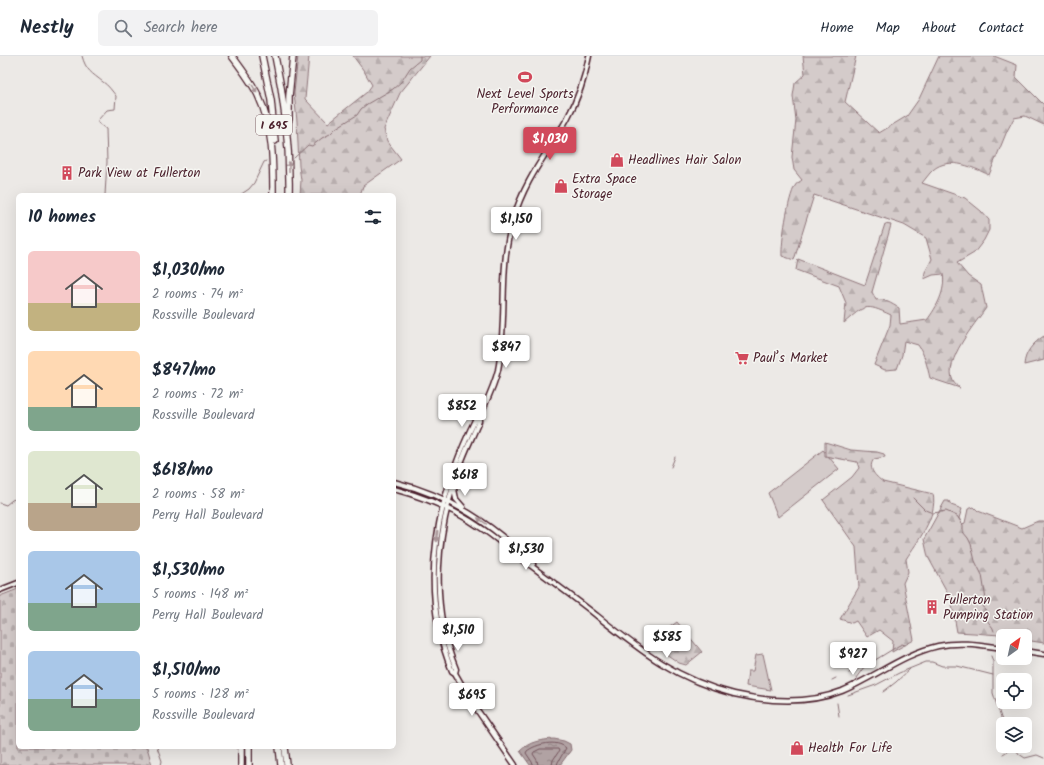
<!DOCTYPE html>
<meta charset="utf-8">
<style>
:root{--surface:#fff;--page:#f2f2f3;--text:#1f2937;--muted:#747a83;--line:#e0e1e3;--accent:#d1495b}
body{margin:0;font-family:Kalam,sans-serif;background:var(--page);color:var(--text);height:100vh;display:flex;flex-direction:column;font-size:15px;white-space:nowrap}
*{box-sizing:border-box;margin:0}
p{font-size:13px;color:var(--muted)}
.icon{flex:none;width:22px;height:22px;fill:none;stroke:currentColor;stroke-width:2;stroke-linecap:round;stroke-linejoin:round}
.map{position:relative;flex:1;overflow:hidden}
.side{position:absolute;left:16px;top:137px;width:380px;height:556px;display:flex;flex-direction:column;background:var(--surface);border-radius:6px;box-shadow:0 4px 16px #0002}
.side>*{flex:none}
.needle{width:26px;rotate:33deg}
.buttons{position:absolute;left:996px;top:573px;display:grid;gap:8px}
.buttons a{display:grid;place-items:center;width:36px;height:36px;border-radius:6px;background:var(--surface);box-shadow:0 4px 16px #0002;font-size:20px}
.price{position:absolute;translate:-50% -34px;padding:0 9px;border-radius:4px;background:#fff;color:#222;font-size:13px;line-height:26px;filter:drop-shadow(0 1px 2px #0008)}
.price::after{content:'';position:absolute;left:50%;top:24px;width:12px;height:9px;margin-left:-6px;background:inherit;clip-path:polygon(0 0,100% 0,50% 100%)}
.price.on{background:var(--accent);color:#fff}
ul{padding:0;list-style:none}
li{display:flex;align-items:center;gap:12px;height:100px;padding:0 12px}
li span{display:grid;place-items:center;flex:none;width:112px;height:80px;border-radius:6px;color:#555}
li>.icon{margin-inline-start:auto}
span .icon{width:48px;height:48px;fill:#fffc;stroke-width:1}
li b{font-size:17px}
h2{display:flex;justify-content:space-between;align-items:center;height:48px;padding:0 12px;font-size:17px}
header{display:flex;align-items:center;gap:24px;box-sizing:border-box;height:56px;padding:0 20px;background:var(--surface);border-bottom:1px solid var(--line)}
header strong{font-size:19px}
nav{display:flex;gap:22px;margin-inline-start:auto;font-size:14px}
.search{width:280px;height:36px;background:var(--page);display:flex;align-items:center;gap:10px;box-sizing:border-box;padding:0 14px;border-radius:6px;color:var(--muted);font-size:15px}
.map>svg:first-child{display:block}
.green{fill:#d4cbca;stroke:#8f757a}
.forest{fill:url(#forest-firs);stroke:#8f757a}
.cemetery{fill:url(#cemetery-stones);stroke:#8f757a}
.water{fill:url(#water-ripples);stroke:#886e73}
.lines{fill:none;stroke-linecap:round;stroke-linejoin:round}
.shore{stroke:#73535b;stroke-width:1}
.stream{stroke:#886e73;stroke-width:1}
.secondary-casing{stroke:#4a1f2b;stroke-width:7}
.highway-casing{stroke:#4a1f2b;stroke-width:8}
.secondary{stroke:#f6f6f2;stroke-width:4}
.highway{stroke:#f6f6f2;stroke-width:5.5}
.oneway{fill:#a99598}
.labels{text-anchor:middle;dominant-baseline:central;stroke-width:3;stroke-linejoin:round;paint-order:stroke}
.shield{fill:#f6f6f2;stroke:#7e6067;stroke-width:1}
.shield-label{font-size:12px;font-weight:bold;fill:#4a1f2b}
.poi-label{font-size:13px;fill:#4a1f2b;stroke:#f6f6f2;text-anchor:start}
</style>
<header>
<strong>Nestly</strong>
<div class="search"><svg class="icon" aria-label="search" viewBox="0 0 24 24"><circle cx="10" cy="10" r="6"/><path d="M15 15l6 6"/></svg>Search here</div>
<nav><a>Home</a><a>Map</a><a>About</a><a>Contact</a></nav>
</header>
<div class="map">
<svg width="1044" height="709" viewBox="0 0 1044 709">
<defs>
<pattern id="forest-firs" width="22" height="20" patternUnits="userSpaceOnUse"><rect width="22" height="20" fill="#d4cbca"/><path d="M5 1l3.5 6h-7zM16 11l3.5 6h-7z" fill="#b8aeae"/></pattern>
<pattern id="cemetery-stones" width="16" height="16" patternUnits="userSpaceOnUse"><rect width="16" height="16" fill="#d4cbca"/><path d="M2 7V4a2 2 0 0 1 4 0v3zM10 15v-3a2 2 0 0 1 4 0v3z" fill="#b8aeae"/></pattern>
<pattern id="water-ripples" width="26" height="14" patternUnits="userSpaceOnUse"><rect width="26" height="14" fill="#b1a2a3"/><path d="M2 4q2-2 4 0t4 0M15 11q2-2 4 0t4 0" fill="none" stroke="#928385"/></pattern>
</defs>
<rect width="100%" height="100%" fill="#ece9e6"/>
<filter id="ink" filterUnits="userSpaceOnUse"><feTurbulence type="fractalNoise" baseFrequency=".025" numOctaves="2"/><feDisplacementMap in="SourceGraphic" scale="8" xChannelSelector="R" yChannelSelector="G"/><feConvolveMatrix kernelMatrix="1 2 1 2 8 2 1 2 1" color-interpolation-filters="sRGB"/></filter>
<g filter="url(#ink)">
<path class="green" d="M823 394 839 413 778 461 768 437Z
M763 598 771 634 746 630 748 615H753L756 599Z"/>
<path class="forest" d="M298 0H309L305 43 328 67 367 36 372 29 364 15 353 0H430L400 37 384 73 387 85 401 103 363 130 360 139H300L301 124 299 110 297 65 294 37Z
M803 0H856L845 46 879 77 907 60 919 43 939 0H994L1017 9 1016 21 1044 49V69L1025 60 1014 62 1007 75 989 119C971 110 945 99 930 117 927 120 925 124 922 127L965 142 981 155 989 164V174L984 184 974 197 957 207 968 220 981 229 986 252C975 268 943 305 953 325 954 328 958 330 960 332L930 322C927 310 925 299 918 289L904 285 902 299 897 313 885 314 874 309 890 269 891 259C865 247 865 249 844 267L846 247 839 230 796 214 798 203 865 229 885 168 891 169 872 236 876 244C883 242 892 248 899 252L900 268 927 264C937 251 946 234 943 218L933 219 924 223 925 216 932 203 926 182 904 169 814 139 794 204 782 200C781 187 788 141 795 130 796 127 800 126 802 124L794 114 792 101 796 64 793 40 795 27 805 18Z
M1044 280V304L1024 309C1025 296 1033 287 1044 280Z
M825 386 851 394 877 396 884 398 885 401 874 403C867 412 875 420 883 426L933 438C938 460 917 486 906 503L908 516 903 527 914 584 892 596 893 585 879 574 867 581 856 565 852 567 840 563 859 531 856 491 823 444 852 421 859 412 857 406 825 400Z
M945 445H949L951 449 962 453 959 462 962 468 965 467 968 453 974 451 978 455 1022 472 1038 465H1044V587L1025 584V580C1002 580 980 577 957 576L951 543 928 501 924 483Z
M677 566 702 596 686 609 679 607 649 586Z"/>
<path class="cemetery" d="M18 533V691H147L152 709H0V540Z"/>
<path class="water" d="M554 683 564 685 570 688 571 694 560 709H530L520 695C530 685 541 684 554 683Z"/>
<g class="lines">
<path class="shore" d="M533 709 532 706 526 697 527 695C536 688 557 683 566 692L558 706 557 709
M538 709 537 704 533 698 534 696 540 693H558L559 695 553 704 552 709"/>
<path class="stream" d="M82 0C86 15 92 17 103 26 108 29 112 35 116 40L115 53 107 54 98 64V67L106 73 107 106 105 139
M294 102 308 89 312 90 322 82 330 78 336 72 357 59 361 53 367 48 393 33 401 26 410 12 420 4V0
M240 139 249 133 254 127 264 106 266 105
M671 411 675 401
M913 442 925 454 933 457 946 455 957 460 963 469V476L968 482 971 488 975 505 982 519 986 544 983 549C986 554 985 558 987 564 989 568 993 570 994 575
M0 447 6 449 12 444 18 442
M991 600 993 605V637L1003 668
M872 606 898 590 902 588 905 589
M849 617 867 608
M856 622 864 611
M832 624 836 622
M883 636 896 626 910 613
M848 639 876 629 899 617 926 606H932L942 610H957L993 619
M837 647 839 660
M1014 690 1019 698 1025 702 1037 699 1044 702
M157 691 162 705 161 709
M1003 698 1014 691"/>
<defs>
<path id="secondary" d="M479 362 475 364C437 442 417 531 452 615L455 617 471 645 515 709
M394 426C451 440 492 468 533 508
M394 433C424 441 452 452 478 470 493 479 506 491 519 501 545 520 571 539 596 559 641 595 677 624 734 638 769 646 809 648 842 635 875 621 903 598 938 590 960 585 981 589 1003 592
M454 433 456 443 463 451
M0 534 18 527
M1025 595 1044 598
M455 617 456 613C429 549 436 475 460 410 465 395 473 380 479 365V362C486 346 494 331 498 314 508 264 498 212 513 164 525 123 547 98 567 63 578 43 585 22 589 0"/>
<path id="highway" d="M232 0C241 12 251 25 258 39 273 71 273 104 273 139
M262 0 271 44 275 85
M275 0C285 46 290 92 289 139
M289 63V40L293 0
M279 691 281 709
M285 691 287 709
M241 709V691
M249 709V691"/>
</defs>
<use href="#secondary" class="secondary-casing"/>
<use href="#highway" class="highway-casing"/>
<use href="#secondary" class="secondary"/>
<use href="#highway" class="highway"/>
</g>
<defs><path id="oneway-solid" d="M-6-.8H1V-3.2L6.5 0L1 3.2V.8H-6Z"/></defs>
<g class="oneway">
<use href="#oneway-solid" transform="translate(254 32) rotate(60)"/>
<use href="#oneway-solid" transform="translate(289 111) rotate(-91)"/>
<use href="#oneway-solid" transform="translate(482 465) rotate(-146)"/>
<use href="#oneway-solid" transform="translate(437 480) rotate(97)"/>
</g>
</g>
<defs>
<symbol id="stadium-bare" viewBox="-9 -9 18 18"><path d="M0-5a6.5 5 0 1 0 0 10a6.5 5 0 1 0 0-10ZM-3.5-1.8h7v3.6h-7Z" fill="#d1495b" stroke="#f6f6f2" stroke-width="2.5" paint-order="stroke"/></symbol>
<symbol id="shop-bare" viewBox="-9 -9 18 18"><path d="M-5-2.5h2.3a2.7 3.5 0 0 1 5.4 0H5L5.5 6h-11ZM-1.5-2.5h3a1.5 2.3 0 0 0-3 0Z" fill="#d1495b" stroke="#f6f6f2" stroke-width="2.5" paint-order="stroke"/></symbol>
<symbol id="building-bare" viewBox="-9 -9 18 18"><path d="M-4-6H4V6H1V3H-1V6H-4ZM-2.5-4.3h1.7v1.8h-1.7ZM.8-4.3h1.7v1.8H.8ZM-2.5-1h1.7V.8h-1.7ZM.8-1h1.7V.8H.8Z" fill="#d1495b" stroke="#f6f6f2" stroke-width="2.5" paint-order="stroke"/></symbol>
<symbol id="supermarket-bare" viewBox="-9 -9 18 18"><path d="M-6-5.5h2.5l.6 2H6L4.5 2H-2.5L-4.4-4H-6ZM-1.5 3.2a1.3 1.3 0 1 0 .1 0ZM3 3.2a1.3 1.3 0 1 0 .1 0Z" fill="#d1495b" stroke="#f6f6f2" stroke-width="2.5" paint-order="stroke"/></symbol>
</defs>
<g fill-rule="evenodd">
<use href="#stadium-bare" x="515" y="11" width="20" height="20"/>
<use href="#shop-bare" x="607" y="94" width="20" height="20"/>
<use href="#building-bare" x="57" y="107" width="20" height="20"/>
<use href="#shop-bare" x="551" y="120" width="20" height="20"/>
<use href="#supermarket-bare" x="732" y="292" width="20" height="20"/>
<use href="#building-bare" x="922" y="541" width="20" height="20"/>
<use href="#shop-bare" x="787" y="682" width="20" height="20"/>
</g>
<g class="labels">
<rect class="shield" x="256" y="59" width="36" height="20" rx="3"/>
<g class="shield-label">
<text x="274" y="69">I 695</text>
</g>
<g class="poi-label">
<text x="525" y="38" text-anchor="middle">Next Level Sports<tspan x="525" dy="15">Performance</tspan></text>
<text x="628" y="104">Headlines Hair Salon</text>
<text x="78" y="117">Park View at Fullerton</text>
<text x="572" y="123">Extra Space<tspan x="572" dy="15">Storage</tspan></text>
<text x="753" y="302">Paul’s Market</text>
<text x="943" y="544">Fullerton<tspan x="943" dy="15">Pumping Station</tspan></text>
<text x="808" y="692">Health For Life</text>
</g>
</g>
</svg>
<div class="buttons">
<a><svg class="needle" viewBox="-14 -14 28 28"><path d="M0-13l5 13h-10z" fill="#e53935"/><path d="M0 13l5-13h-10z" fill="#747a83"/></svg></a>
<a><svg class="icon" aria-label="locate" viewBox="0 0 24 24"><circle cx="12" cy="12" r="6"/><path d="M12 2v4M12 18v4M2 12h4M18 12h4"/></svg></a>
<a><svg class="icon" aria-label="layers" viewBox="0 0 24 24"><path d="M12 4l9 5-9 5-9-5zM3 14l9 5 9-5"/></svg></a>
</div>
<b class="price on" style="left:550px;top:105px">$1,030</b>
<b class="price" style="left:516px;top:185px">$1,150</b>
<b class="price" style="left:506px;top:313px">$847</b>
<b class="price" style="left:462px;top:372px">$852</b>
<b class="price" style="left:465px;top:441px">$618</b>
<b class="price" style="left:526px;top:515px">$1,530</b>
<b class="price" style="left:458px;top:596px">$1,510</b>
<b class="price" style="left:667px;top:603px">$585</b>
<b class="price" style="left:853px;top:620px">$927</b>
<b class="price" style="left:472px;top:661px">$695</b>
<section class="side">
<h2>10 homes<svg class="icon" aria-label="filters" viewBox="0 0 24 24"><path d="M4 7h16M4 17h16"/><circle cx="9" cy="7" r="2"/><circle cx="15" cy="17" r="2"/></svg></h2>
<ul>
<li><span style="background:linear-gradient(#f6c9c9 65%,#c2b280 0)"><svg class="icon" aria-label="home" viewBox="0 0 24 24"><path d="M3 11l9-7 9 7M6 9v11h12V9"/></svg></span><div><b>$1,030/mo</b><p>2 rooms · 74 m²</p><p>Rossville Boulevard</p></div></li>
<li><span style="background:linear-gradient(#ffd9b3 70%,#7fa58c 0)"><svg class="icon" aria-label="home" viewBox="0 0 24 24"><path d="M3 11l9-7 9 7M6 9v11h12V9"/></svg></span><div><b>$847/mo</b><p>2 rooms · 72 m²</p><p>Rossville Boulevard</p></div></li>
<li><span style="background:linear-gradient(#dfe7d0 65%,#b9a48a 0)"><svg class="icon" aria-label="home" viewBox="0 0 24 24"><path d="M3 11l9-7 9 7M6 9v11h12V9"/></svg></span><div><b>$618/mo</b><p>2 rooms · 58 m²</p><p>Perry Hall Boulevard</p></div></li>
<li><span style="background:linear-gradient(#a9c7e8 65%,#7fa58c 0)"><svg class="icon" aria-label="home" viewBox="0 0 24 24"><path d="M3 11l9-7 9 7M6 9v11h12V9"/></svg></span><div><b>$1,530/mo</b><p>5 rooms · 148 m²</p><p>Perry Hall Boulevard</p></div></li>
<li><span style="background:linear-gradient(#a9c7e8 60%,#7fa58c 0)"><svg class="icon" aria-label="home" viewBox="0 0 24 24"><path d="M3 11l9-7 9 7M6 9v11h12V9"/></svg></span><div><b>$1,510/mo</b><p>5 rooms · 128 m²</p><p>Rossville Boulevard</p></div></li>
</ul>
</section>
</div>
